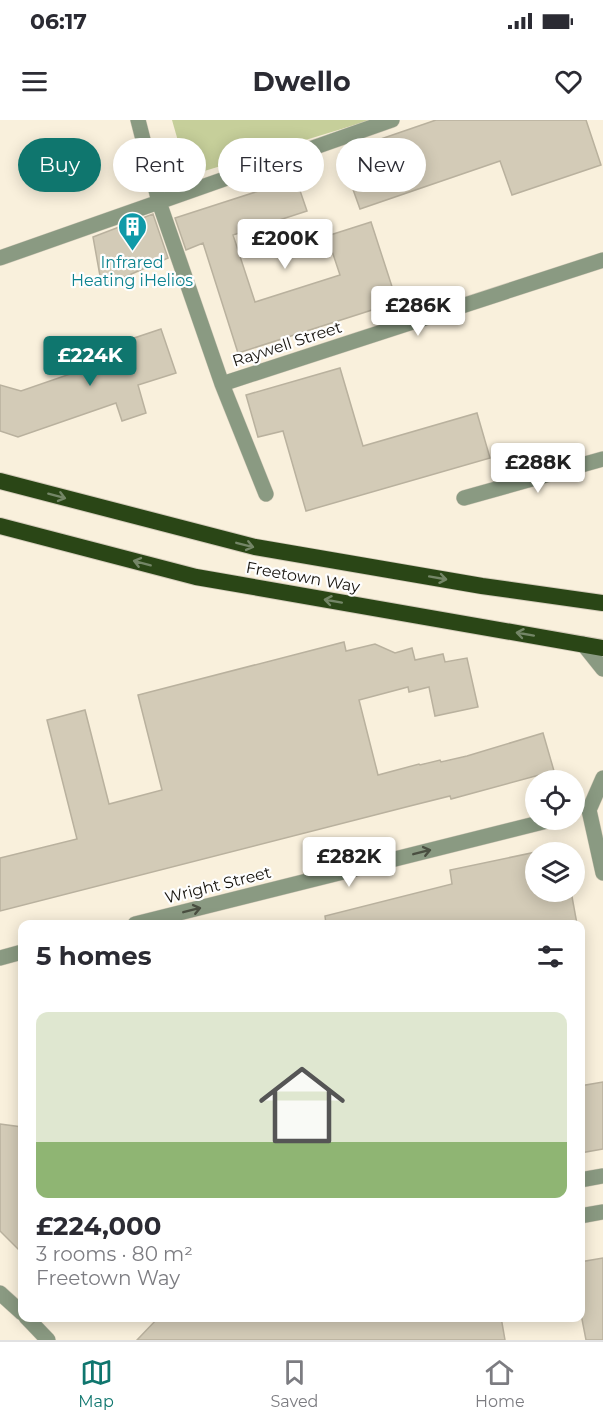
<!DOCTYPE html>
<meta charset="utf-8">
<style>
:root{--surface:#fff;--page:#f7f7f7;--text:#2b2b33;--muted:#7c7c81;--line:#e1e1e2;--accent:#0f766e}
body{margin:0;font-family:Montserrat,sans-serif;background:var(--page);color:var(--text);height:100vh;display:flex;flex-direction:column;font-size:22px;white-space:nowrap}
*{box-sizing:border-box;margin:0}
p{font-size:20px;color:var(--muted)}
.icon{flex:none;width:33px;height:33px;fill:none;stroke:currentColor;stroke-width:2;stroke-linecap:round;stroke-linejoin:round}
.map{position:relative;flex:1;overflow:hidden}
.details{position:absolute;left:18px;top:800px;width:567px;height:402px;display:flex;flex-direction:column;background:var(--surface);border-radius:12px;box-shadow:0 3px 15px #0003}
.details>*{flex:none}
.guide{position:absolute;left:18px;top:18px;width:567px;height:54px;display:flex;gap:12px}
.buttons{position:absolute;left:525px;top:650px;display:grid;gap:12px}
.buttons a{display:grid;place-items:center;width:60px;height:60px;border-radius:50%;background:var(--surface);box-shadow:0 3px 15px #0003;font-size:30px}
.price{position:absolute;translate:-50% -51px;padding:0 14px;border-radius:6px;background:#fff;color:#222;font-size:20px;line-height:39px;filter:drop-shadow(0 2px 3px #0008)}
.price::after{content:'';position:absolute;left:50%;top:36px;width:18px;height:14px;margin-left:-9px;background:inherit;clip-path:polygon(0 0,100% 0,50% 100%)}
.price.on{background:var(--accent);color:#fff}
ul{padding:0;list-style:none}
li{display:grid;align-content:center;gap:12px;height:318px;padding:0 18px}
li span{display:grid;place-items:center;height:186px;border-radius:12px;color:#555}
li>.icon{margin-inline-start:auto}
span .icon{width:108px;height:108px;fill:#fffc;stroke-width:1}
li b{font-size:26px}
h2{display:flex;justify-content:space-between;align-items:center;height:72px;padding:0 18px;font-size:26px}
.pill{padding:0 21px;border-radius:27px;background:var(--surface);box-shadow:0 3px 15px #0003;font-size:21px;line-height:54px}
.pill.on{background:var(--accent);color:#fff}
.status{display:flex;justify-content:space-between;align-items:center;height:42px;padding:0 30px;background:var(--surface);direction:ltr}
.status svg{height:16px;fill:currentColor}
header{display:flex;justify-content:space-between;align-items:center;height:78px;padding:0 18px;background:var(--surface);font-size:27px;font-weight:700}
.dock{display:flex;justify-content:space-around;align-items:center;height:84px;border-top:2px solid var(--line);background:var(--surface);font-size:16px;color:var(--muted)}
.dock a{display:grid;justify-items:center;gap:3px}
.dock .on{color:var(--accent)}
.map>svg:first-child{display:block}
.green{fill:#c6cf9a}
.building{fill:#d3cbb7;stroke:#b9b19e;stroke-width:1.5}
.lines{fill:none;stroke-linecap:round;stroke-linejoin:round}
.minor-casing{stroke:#d5ccbb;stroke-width:16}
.trunk-casing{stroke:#d5ccbb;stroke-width:18}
.minor{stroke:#8a9a82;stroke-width:15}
.trunk{stroke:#2a4616;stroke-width:16}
.oneway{stroke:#748667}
.oneway2{stroke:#4a4f41}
.labels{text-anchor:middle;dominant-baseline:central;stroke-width:4.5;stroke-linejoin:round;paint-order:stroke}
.culture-label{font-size:16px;fill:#0d838f;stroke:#fefefe}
.street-label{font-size:16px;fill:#15120c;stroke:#fefefe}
</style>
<div class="status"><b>06:17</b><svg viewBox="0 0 49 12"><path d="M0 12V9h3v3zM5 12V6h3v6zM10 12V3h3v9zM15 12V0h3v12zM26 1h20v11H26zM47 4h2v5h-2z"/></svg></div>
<header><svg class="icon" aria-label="menu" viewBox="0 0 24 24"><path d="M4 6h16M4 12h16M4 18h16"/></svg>Dwello<svg class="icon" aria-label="heart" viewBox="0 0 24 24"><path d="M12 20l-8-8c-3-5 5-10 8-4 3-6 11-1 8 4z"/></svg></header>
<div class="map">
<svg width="603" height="1220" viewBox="0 0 603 1220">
<rect width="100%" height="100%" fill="#f9f0dc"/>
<path class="green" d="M172 0H371L188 56Z"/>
<path class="building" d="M436 0H586L601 45 512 75 500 41 360 89 340 33Z
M296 59 307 91 233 115 255 182 340 155 327 116 371 102 397 182 238 233 203 123 186 130 175 98Z
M153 94 168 138 102 167 93 117Z
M161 209 176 253 138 265 146 293 122 301 116 283 18 317 0 311V265L21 271 102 243 98 230Z
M340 248 363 326 477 293 490 338 306 391 283 311 258 317 246 275Z
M344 522 346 531 375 524 395 533 412 528 415 540 443 534 445 542 467 538 478 587 435 596 429 567 409 572 408 567 359 580 378 655 419 644 420 645 440 640 441 642 467 636 543 613 554 651 451 679 450 676 410 686 0 791V738L77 719 47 600 85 590 109 684 162 670 138 575Z
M536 732V771H571L577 804H326L325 796 452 764 450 750Z
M603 962V1029L580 1033V966Z
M0 1004 22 1007V1133L0 1111Z
M603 1138V1220H586L580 1189V1142Z
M159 1197H501L505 1220H137Z"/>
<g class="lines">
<defs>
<path id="minor" d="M138 0 159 82 222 264 266 374
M0 138 392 0
M222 264 603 140
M464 378 603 339
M583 524 603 549
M589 690 603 753
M589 690 603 658
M135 804 555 699
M0 838 22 832
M580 1060 603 1056
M580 1096 603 1092
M0 1173 22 1193
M26 1197 48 1220"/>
<path id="trunk" d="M0 361 255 427 482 466 603 483
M0 406 196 457 603 528"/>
</defs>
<use href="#minor" class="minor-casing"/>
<use href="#trunk" class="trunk-casing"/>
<use href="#minor" class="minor"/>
<use href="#trunk" class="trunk"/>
</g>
<defs><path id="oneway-shaft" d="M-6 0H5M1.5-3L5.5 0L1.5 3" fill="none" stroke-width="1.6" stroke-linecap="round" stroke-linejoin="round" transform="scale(1.5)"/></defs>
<g class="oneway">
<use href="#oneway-shaft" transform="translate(57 376) rotate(15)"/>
<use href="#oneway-shaft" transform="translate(245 425) rotate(14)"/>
<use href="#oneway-shaft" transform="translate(142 443) rotate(-165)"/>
<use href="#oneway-shaft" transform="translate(438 458) rotate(10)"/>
<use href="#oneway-shaft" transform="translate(333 481) rotate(-170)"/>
<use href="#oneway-shaft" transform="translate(525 514) rotate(-170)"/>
</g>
<g class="oneway2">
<use href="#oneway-shaft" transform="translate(422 732) rotate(-14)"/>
<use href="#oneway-shaft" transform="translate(192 790) rotate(-14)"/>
</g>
<defs>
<symbol id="building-pin" viewBox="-11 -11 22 30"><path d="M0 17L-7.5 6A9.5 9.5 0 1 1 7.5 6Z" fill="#0f9aa8" stroke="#fefefe"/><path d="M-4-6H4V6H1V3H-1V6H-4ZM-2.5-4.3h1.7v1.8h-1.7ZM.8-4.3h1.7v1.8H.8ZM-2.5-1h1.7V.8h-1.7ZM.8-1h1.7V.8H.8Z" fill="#fff"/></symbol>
</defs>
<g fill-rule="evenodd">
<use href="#building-pin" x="116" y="90" width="33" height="45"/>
</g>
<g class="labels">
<g class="culture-label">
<text x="132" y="142">Infrared<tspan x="132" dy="18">Heating iHelios</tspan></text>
</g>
<g class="street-label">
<text transform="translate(287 224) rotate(-18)">Raywell Street</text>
<text transform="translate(303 457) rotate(10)">Freetown Way</text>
<text transform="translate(218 765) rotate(-14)">Wright Street</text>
</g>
</g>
</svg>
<div class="buttons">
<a><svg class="icon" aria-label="locate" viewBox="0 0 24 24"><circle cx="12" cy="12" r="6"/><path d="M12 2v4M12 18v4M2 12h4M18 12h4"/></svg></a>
<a><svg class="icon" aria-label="layers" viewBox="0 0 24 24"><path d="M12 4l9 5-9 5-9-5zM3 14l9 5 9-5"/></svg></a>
</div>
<b class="price" style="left:285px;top:150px">£200K</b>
<b class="price" style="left:418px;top:217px">£286K</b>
<b class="price on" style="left:90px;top:267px">£224K</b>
<b class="price" style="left:538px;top:374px">£288K</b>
<b class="price" style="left:349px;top:768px">£282K</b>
<div class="guide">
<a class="pill on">Buy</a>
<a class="pill">Rent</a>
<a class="pill">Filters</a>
<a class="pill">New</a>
</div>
<section class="details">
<h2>5 homes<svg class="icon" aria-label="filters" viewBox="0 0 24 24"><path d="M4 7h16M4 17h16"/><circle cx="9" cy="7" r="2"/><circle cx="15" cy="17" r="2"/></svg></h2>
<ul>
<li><span style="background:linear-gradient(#dfe7d0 70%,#8fb573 0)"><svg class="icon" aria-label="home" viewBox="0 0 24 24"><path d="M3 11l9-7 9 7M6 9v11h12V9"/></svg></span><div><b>£224,000</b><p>3 rooms · 80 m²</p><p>Freetown Way</p></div></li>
</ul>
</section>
</div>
<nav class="dock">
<a class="on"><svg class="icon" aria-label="map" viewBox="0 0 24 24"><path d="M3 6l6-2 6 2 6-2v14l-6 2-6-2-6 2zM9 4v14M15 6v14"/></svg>Map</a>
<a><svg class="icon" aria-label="saved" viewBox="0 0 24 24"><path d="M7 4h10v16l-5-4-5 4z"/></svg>Saved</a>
<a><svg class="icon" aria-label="home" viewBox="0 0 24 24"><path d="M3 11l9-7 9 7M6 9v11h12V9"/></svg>Home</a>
</nav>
